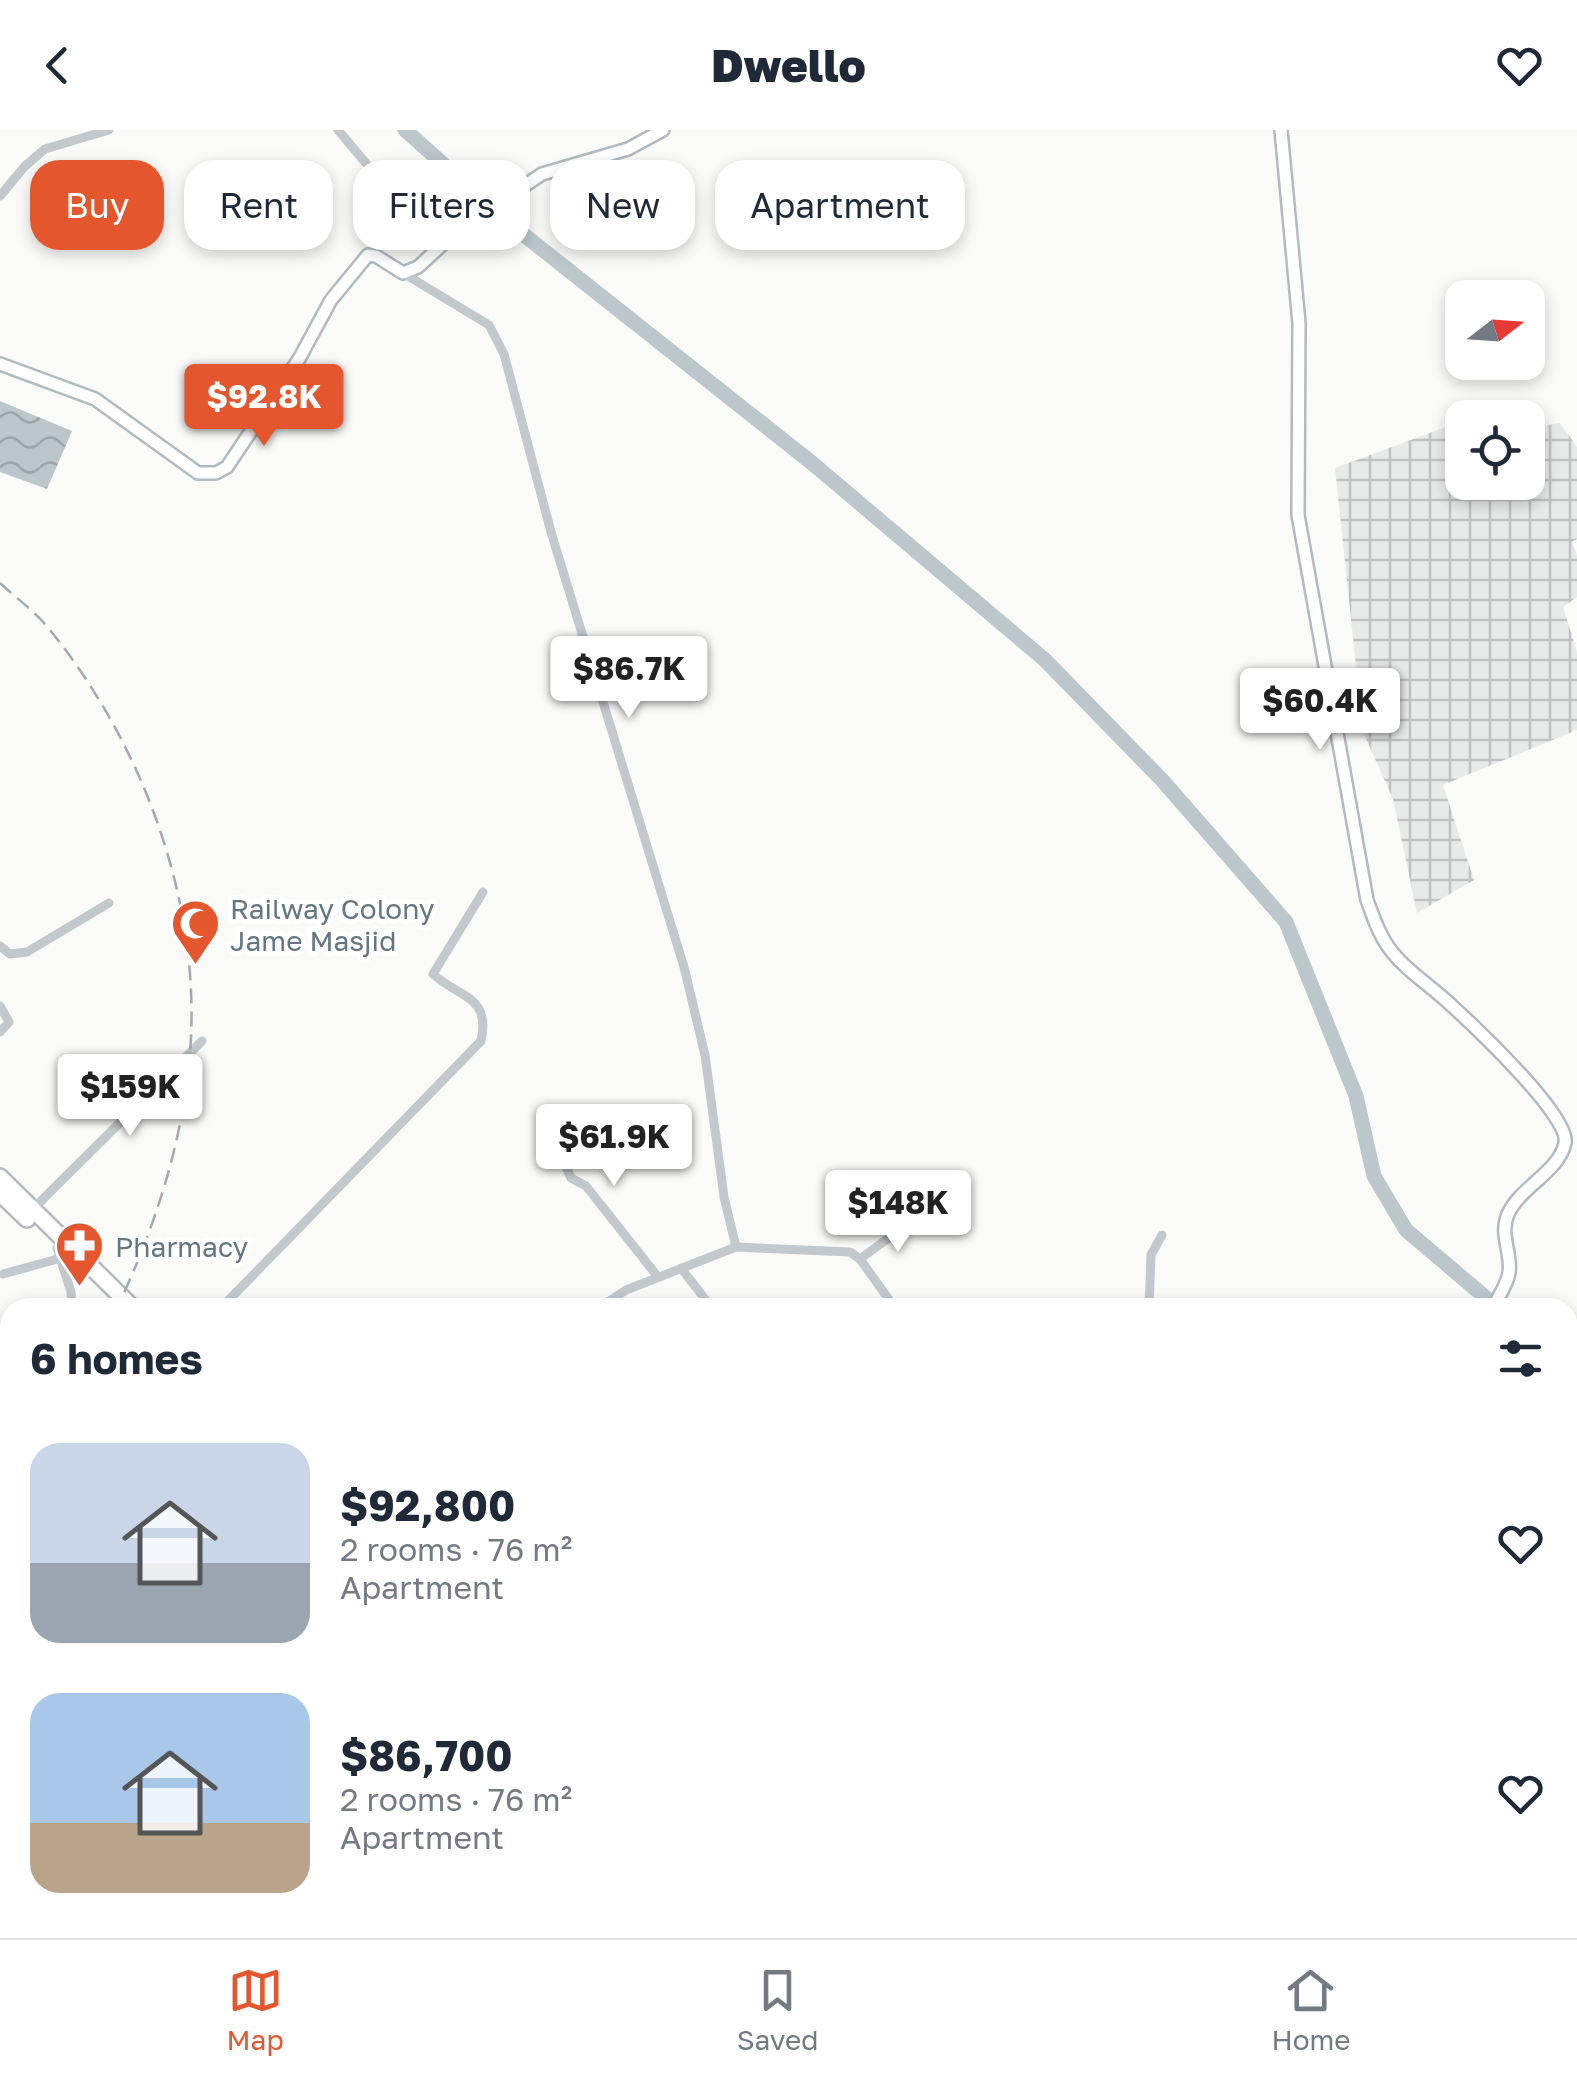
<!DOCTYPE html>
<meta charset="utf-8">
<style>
:root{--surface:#fff;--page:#f2f2f3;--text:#1f2937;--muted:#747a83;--line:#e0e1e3;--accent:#e4572e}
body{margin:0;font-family:"Golos Text",sans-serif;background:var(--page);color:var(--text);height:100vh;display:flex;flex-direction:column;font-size:38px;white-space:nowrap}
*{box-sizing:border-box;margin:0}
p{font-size:32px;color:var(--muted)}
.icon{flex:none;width:55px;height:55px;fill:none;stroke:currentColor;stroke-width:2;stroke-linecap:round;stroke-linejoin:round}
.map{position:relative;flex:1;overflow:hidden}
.sheet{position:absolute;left:0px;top:1168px;width:1578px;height:642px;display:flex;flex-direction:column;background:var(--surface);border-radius:30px 30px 0 0;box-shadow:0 5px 15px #0003}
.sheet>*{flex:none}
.guide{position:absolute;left:30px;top:30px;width:1000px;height:90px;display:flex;gap:20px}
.needle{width:65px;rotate:73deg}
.tools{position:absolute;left:1445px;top:150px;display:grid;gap:20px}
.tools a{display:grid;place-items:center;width:100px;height:100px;border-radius:20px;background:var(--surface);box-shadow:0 5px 15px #0003;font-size:50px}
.price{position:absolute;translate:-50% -85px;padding:0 22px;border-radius:10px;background:#fff;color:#222;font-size:32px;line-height:65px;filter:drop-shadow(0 2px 5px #0008)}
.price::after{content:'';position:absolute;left:50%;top:60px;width:30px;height:22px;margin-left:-15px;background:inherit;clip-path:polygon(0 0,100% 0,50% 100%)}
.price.on{background:var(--accent);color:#fff}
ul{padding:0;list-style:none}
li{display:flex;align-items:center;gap:30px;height:250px;padding:0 30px}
li span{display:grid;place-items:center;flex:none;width:280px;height:200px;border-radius:30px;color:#555}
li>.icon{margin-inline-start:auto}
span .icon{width:120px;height:120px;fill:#fffc;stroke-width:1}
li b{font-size:42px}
h2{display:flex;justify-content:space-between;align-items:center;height:120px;padding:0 30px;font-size:42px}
.pill{padding:0 35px;border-radius:30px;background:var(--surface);box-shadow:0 5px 15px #0003;font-size:35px;line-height:90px}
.pill.on{background:var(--accent);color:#fff}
header{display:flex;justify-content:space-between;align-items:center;height:130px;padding:0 30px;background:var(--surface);font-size:45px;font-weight:800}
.menu{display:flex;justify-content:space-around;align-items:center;height:140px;border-top:2px solid var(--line);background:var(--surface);font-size:28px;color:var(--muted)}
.menu a{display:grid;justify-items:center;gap:5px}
.menu .on{color:var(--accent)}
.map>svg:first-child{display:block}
.industrial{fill:url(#industrial-grid)}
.water{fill:url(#water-waves)}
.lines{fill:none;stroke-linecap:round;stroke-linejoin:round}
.river{stroke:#bbc7cb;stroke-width:15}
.secondary-casing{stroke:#b3babf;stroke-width:16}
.highway-casing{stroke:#b4b9bd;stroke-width:20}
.street{stroke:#c3c8cc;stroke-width:9}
.secondary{stroke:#fff;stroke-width:11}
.highway{stroke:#fff;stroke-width:15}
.rail{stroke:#a2aab0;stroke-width:2.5;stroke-dasharray:15 8;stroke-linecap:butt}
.labels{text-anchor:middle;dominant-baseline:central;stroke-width:10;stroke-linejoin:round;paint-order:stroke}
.poi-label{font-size:28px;fill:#657683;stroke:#fff;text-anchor:start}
</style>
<header><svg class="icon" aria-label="back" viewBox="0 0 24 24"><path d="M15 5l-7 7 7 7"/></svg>Dwello<svg class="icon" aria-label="heart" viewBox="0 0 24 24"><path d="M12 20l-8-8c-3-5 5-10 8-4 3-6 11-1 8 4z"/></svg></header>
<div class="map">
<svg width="1577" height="1808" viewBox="0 0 1577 1808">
<defs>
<pattern id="industrial-grid" width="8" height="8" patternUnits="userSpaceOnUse" patternTransform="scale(2.5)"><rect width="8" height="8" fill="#e8e9e9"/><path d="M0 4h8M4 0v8" fill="none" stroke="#c0c1c2"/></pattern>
<pattern id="water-waves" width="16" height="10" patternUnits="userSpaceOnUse" patternTransform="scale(2.5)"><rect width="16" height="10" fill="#bbc7cb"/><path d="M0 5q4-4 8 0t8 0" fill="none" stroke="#9ca6aa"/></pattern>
</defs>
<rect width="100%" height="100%" fill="#fafaf8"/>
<path class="industrial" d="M1509 273 1542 296 1560 293 1577 317V409L1572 412 1577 425V467L1563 477 1577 522V600L1443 655 1474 750 1417 783 1393 669 1363 602 1335 338 1462 291V352H1528V288L1472 287Z
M1577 1443V1752L1568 1739V1446Z"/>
<path class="water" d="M0 271 72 301 47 359 0 342Z
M625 1800H942L941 1808H632Z"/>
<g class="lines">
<path class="river" d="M405 0 514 97 812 333 1045 530 1162 650 1286 792 1356 966 1374 1046 1406 1100 1498 1178
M1568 1214 1577 1218"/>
<defs>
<path id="secondary" d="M1281 0 1299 193 1298 385 1367 770C1373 786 1378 803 1389 818 1405 840 1431 856 1451 875 1473 895 1571 987 1565 1013 1559 1042 1520 1057 1508 1084 1499 1105 1512 1122 1509 1143 1507 1155 1498 1167 1493 1178
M0 234 95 269 198 343H216L227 337 299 229 331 170 368 125 376 126 403 143 418 137 457 101 542 44 628 19 663 0
M506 1808 509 1800"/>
<path id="highway" d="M0 1047 133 1178
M0 1063 27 1089
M1568 1439 1577 1436"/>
</defs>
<use href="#secondary" class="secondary-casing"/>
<use href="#highway" class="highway-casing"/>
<path class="street" d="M338 0 439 120
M0 66 25 36 45 19 109 0
M403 143 489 195 504 224 551 402 684 837 705 925 724 1067 736 1117
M0 816 10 824 27 822 109 773
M0 876 9 892 0 902
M543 987 571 1048 586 1056 658 1147
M32 1080 202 911
M57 1118 71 1162 72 1178
M860 1129 913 1090
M681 1138 712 1178
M3 1144 61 1128
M221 1178 481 911C491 865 459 868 433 844L483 762
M599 1178 626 1160 736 1117 850 1122 860 1129 895 1178
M1149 1178 1151 1125 1162 1105
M0 1615 10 1614
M54 1800V1808
M367 1800 383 1808
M598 1800 605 1808
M316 1808 330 1800
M947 1808 949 1800
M1549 1808V1800"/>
<use href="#secondary" class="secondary"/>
<use href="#highway" class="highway"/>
<path class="rail" d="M0 453C16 468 36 482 50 500 143 615 202 773 190 923 183 1011 155 1098 117 1178
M0 1379 10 1361"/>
</g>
<defs>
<symbol id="mosque-pin" viewBox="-11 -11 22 30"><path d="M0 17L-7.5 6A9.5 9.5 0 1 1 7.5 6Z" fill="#e4572e" stroke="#fff"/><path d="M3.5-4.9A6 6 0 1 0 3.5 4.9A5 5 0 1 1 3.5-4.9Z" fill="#fff"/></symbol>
<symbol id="pharmacy-pin" viewBox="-11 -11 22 30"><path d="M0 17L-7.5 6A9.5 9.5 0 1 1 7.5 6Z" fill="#e4572e" stroke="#fff"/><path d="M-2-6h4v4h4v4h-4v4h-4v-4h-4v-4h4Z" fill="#fff"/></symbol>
</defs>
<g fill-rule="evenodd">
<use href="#mosque-pin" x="168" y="766" width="55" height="75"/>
<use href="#pharmacy-pin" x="52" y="1088" width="55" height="75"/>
</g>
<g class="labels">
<g class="poi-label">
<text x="230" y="778">Railway Colony<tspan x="230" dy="32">Jame Masjid</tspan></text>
<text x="115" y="1116">Pharmacy</text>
</g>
</g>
</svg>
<div class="tools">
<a><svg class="needle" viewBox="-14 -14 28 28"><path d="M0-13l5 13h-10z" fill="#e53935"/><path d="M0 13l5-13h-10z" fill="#747a83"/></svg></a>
<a><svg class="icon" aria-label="locate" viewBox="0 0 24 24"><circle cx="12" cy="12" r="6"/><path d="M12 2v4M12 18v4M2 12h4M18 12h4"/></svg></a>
</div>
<b class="price on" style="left:264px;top:319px">$92.8K</b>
<b class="price" style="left:629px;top:591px">$86.7K</b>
<b class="price" style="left:1320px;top:623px">$60.4K</b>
<b class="price" style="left:130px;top:1009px">$159K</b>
<b class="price" style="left:614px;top:1059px">$61.9K</b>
<b class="price" style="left:898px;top:1125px">$148K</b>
<div class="guide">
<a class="pill on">Buy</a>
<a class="pill">Rent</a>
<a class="pill">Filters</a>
<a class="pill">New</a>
<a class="pill">Apartment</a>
</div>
<section class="sheet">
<h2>6 homes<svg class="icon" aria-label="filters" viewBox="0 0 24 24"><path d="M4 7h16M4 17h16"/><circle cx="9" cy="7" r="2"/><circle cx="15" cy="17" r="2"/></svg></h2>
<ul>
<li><span style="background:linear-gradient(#c9d6e8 60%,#9aa5b1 0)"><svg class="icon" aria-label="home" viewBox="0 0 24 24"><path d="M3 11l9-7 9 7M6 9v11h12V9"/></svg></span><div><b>$92,800</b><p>2 rooms · 76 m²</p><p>Apartment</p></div><svg class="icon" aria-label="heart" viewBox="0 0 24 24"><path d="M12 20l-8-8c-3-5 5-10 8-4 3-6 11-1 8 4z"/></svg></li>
<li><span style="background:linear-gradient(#a9c7e8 65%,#b9a48a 0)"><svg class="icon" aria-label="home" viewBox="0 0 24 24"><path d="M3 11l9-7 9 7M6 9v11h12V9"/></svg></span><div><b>$86,700</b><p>2 rooms · 76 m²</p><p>Apartment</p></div><svg class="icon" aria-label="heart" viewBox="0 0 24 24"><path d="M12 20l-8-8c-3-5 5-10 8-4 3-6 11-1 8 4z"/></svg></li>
</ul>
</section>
</div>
<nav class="menu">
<a class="on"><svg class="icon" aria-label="map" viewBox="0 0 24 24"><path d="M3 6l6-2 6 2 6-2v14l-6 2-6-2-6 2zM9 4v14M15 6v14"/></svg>Map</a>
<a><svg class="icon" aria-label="saved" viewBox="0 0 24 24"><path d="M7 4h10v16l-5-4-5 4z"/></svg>Saved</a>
<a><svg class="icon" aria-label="home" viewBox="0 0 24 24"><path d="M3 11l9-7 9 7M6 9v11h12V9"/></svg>Home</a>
</nav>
